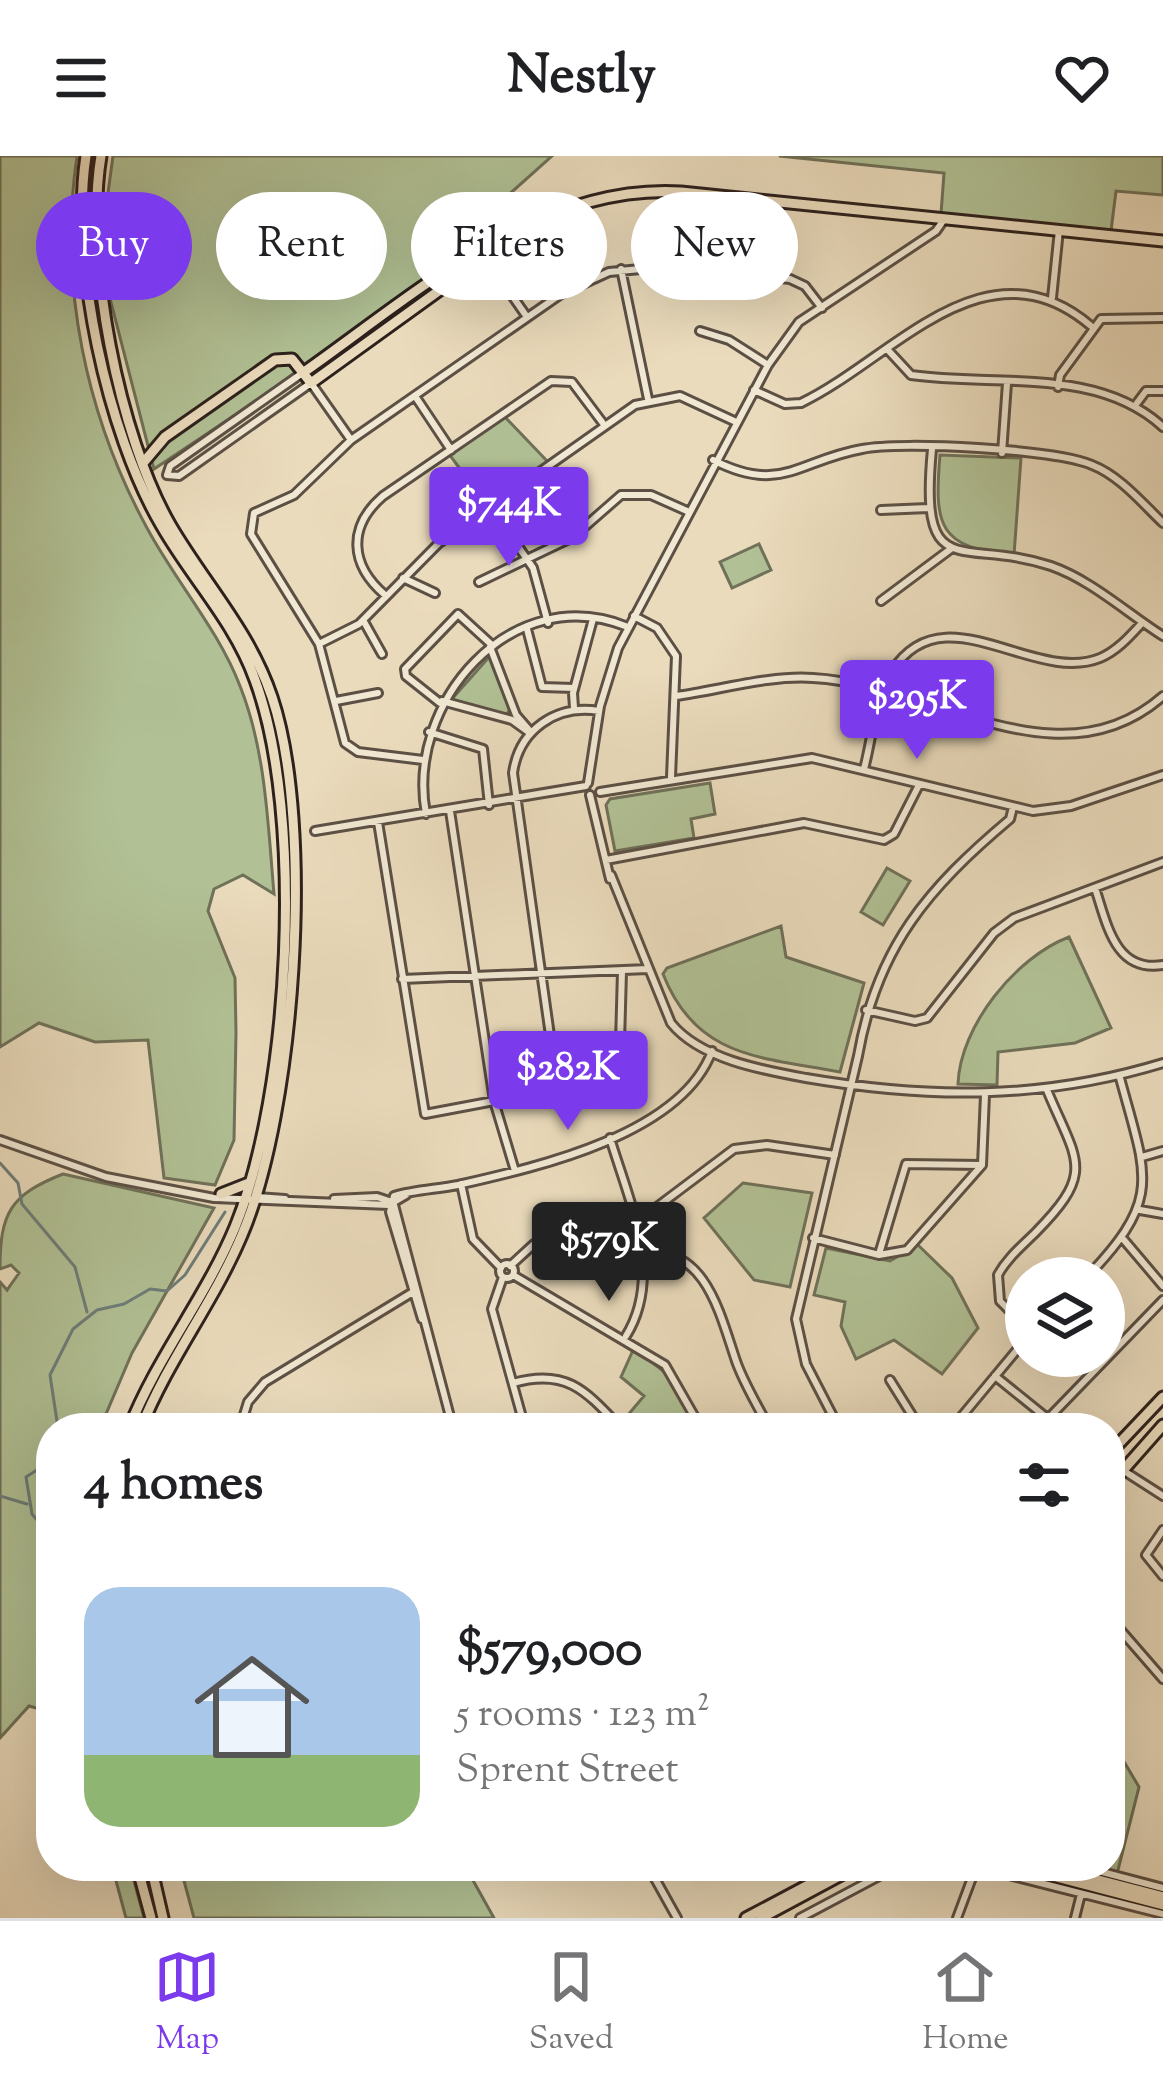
<!DOCTYPE html>
<meta charset="utf-8">
<style>
:root{--surface:#fff;--page:#f6f6f6;--text:#202124;--muted:#757577;--line:#e0e0e0;--accent:#7c3aed}
body{margin:0;font-family:"Sorts Mill Goudy",serif;background:var(--page);color:var(--text);height:100vh;display:flex;flex-direction:column;font-size:45px;white-space:nowrap}
*{box-sizing:border-box;margin:0}
p{font-size:39px;color:var(--muted)}
.icon{flex:none;width:66px;height:66px;fill:none;stroke:currentColor;stroke-width:2;stroke-linecap:round;stroke-linejoin:round}
.map{position:relative;flex:1;overflow:hidden}
.drawer{position:absolute;left:36px;top:1257px;width:1089px;height:468px;display:flex;flex-direction:column;background:var(--surface);border-radius:48px;box-shadow:0 12px 48px #0002}
.drawer>*{flex:none}
.hud{position:absolute;left:36px;top:36px;width:1092px;height:108px;display:flex;gap:24px}
.fabs{position:absolute;left:1005px;top:1101px;display:grid;gap:24px}
.fabs a{display:grid;place-items:center;width:120px;height:120px;border-radius:50%;background:var(--surface);box-shadow:0 12px 48px #0002;font-size:60px}
.price{position:absolute;translate:-50% -102px;padding:0 27px;border-radius:12px;background:var(--accent);color:#fff;font-size:39px;line-height:78px;filter:drop-shadow(0 3px 6px #0008)}
.price::after{content:'';position:absolute;left:50%;top:72px;width:36px;height:27px;margin-left:-18px;background:inherit;clip-path:polygon(0 0,100% 0,50% 100%)}
.price.active{background:#222;color:#fff}
ul{padding:0;list-style:none}
li{display:flex;align-items:center;gap:36px;height:300px;padding:0 48px}
li span{display:grid;place-items:center;flex:none;width:336px;height:240px;border-radius:36px;color:#555}
li>.icon{margin-inline-start:auto}
span .icon{width:144px;height:144px;fill:#fffc;stroke-width:1}
li b{font-size:51px}
h2{display:flex;justify-content:space-between;align-items:center;height:144px;padding:0 48px;font-size:51px}
.pill{padding:0 42px;border-radius:54px;background:var(--surface);box-shadow:0 12px 48px #0002;font-size:42px;line-height:108px}
.pill.active{background:var(--accent);color:#fff}
header{display:flex;justify-content:space-between;align-items:center;height:156px;padding:0 48px;background:var(--surface);font-size:54px;font-weight:700}
.tab-bar{display:flex;justify-content:space-around;align-items:center;height:168px;border-top:3px solid var(--line);background:var(--surface);font-size:33px;color:var(--muted)}
.tab-bar a{display:grid;justify-items:center;gap:6px}
.tab-bar .active{color:var(--accent)}
.map>svg:first-child{display:block}
.green{fill:#b1c195;stroke:#6f7159;stroke-width:3}
.lines{fill:none;stroke-linecap:round;stroke-linejoin:round}
.stream{stroke:#6d7d79;stroke-width:3}
.minor-casing{stroke:#5c5045;stroke-width:12}
.major-casing{stroke:#2d211d;stroke-width:15}
.minor{stroke:#f1e8d3;stroke-width:6}
.major{stroke:#eadbbc;stroke-width:9}
</style>
<header><svg class="icon" aria-label="menu" viewBox="0 0 24 24"><path d="M4 6h16M4 12h16M4 18h16"/></svg>Nestly<svg class="icon" aria-label="heart" viewBox="0 0 24 24"><path d="M12 20l-8-8c-3-5 5-10 8-4 3-6 11-1 8 4z"/></svg></header>
<div class="map">
<svg width="1163" height="1762" viewBox="0 0 1163 1762">
<rect width="100%" height="100%" fill="#eadbbc"/>
<filter id="stains"><feTurbulence type="fractalNoise" baseFrequency=".00167" numOctaves="4"/><feColorMatrix values="0 0 0 0 .2 0 0 0 0 .09 0 0 0 0 .02 0 0 0 .5 -.17"/></filter>
<radialGradient id="worn" r=".72"><stop offset=".6" stop-color="#630" stop-opacity="0"/><stop offset="1" stop-color="#630" stop-opacity=".3"/></radialGradient>
<path class="green" d="M0 0H77C58 128 86 260 147 372 176 426 218 473 240 530 266 595 268 670 274 738L243 719 214 733 208 755 235 822 236 877 234 984 215 1029 164 1022 148 884 95 886 39 867 0 891Z
M113 0H552L495 51 510 76 154 313 105 123 103 74Z
M779 0H1163V39L1116 35 1111 75 941 58 944 17Z
M504 260 548 306 486 348 449 298Z
M940 299 1021 302 1014 399C938 392 934 370 940 299Z
M759 388 771 414 732 432 720 406Z
M490 500 511 552 506 559 451 544Z
M710 627 715 658 691 663 694 682 615 695 606 649 610 643Z
M887 712 910 725 883 769 861 756Z
M781 770 786 801 864 827 840 916C760 901 696 902 663 818L667 812Z
M1069 781 1111 872 1075 887 998 896 997 929 958 928C960 870 1016 801 1069 781Z
M63 1018 214 1052 132 1197 100 1272H51V1556L29 1550 0 1582V1126L7 1134 19 1117 11 1109 0 1113C0 1057 10 1039 63 1018Z
M743 1027 812 1037 790 1131 754 1124 704 1062Z
M918 1089 952 1122 978 1172 942 1218 894 1184 856 1203 841 1170 845 1146 814 1139 826 1092 890 1105Z
M634 1192 667 1218 696 1272H627L622 1266 644 1240 621 1221Z
M1110 1582 1139 1631 1117 1718 1087 1710H1110Z
M112 1710H130L144 1762H126Z
M180 1710H465L494 1762H194Z"/>
<g class="lines">
<path class="stream" d="M0 1007 18 1027 22 1048 75 1111 87 1156
M58 1272 50 1219 73 1173 97 1154 124 1148 150 1133 167 1135 185 1119 225 1056
M51 1305 26 1321 32 1358 47 1376 44 1408 51 1413
M0 1340 27 1348"/>
<defs>
<path id="minor" d="M483 98 527 161
M621 113 648 243
M714 114 721 40
M1052 142 1059 74
M700 175 729 184 768 209
M887 193 911 219C994 231 1097 210 1163 271
M1058 231 1060 219 1101 163 1163 162
M754 234 785 248 801 247C893 203 985 80 1091 170
M415 240 451 294
M1137 247 1146 235H1163
M932 293C919 431 962 380 1051 410 1091 424 1127 457 1163 480
M1002 297 1007 227
M713 304C781 339 799 304 862 293 902 285 1055 293 1092 309 1120 320 1142 347 1163 367
M167 319 179 320 311 227 351 284
M167 319 170 310 301 218
M491 351 533 412 548 467
M881 354 928 352
M403 422 435 437
M479 426 573 381 621 339H651L687 355
M385 439C350 409 347 371 383 340L551 225 572 226 605 270
M881 445 952 392
M634 460 657 472 676 500 671 621
M363 464 382 498
M527 473 542 531 574 532
M319 488 359 468 439 387 635 249 680 240 734 265
M490 491 516 559 529 574
M676 540C720 534 769 519 813 522 929 528 1059 632 1163 540
M336 545 378 537
M442 545 512 564 530 577
M440 547 406 520 405 513 458 458 493 490
M574 552 573 537 593 463
M429 576 483 593 489 649
M423 604 358 596 345 587 319 488 251 378 254 357 294 339 351 284 561 138 609 116 672 110 790 123 805 130 822 152
M864 613C872 583 875 542 892 515 944 434 1033 529 1100 502 1117 495 1130 480 1142 467
M588 627 600 550 618 492 768 209 799 166 936 75 945 62
M600 636 812 602 1033 655 1071 650 1163 619
M590 639 610 723
M450 655 494 945 515 1015
M426 658C405 548 511 423 628 471
M378 666 425 958 494 945 614 900 620 887 622 815
M315 675 586 630
M606 704 804 667 884 684 894 678 919 629
M611 719 671 867C700 903 762 914 806 922 929 943 1042 944 1163 907
M1095 732C1107 768 1115 817 1163 809
M402 823 648 813
M866 854 915 865 927 862 994 777 1014 762 1163 706
M858 900C877 791 928 732 1010 663L1013 651
M556 922 513 617C519 574 556 548 599 555
M610 982C629 1045 664 1119 626 1180
M0 984 106 1021 214 1042 389 1049 406 1039
M1142 1001 1163 995
M461 1028 473 1083 501 1112
M257 1041 285 1043
M334 1043 377 1041 392 1046
M394 1049 453 1272
M1140 1054 1163 1058
M813 1082 879 1099 907 1094 982 1009 985 939
M1124 1084 1163 1130
M643 1098C705 1088 720 1158 736 1205 744 1228 758 1250 769 1272
M879 1098 906 1008 982 1009
M500 1115a7 7 0 1 1 14 0a7 7 0 1 1-14 0Z
M510 1110 534 1088 649 1057 734 993 767 989 835 999
M513 1119 665 1209 701 1272
M503 1121 492 1153 525 1272
M1086 1122C1163 1042 1147 1022 1120 922
M422 1163 390 1056 394 1040C413 1034 438 1033 458 1029 537 1011 681 979 712 895
M1026 1171 1000 1145 998 1119C1007 1102 1022 1090 1036 1076 1096 1015 1077 1006 1047 934
M995 1220 1047 1262
M890 1224 920 1272
M513 1227C566 1212 585 1234 621 1272
M240 1272 248 1246 265 1226 413 1136
M839 1272 806 1208 796 1163 858 900
M952 1272 1026 1183
M1039 1272 1163 1144
M1110 1302 1123 1314
M1110 1306 1163 1340
M1163 1374 1146 1399 1163 1420
M1110 1462 1163 1523
M648 1710 677 1762
M973 1710 1163 1758
M1087 1712 1163 1732
M800 1762 898 1710
M957 1762 976 1711
M1075 1762 1081 1738"/>
<path id="major" d="M86 0C70 105 107 277 161 369 191 422 234 465 255 524 305 660 290 937 235 1071 206 1141 157 1201 129 1272
M101 0C84 101 119 281 171 370 205 428 250 475 272 541 315 669 295 955 242 1079 214 1146 168 1204 141 1272
M304 216C415 138 537 27 681 36L1163 85
M143 307 165 281 275 204 292 203 311 227 505 87
M221 1038 249 1027
M1110 1297 1163 1241
M1110 1329 1163 1269
M137 1710 151 1762
M151 1710 163 1762
M1015 1710 1163 1749
M1045 1710 1163 1741
M746 1762 844 1710
M761 1762 858 1710"/>
</defs>
<use href="#minor" class="minor-casing"/>
<use href="#major" class="major-casing"/>
<use href="#minor" class="minor"/>
<use href="#major" class="major"/>
</g>
<rect width="100%" height="100%" filter="url(#stains)"/>
<rect width="100%" height="100%" fill="url(#worn)"/>
</svg>
<div class="fabs">
<a><svg class="icon" aria-label="layers" viewBox="0 0 24 24"><path d="M12 4l9 5-9 5-9-5zM3 14l9 5 9-5"/></svg></a>
</div>
<b class="price" style="left:509px;top:413px">$744K</b>
<b class="price" style="left:917px;top:606px">$295K</b>
<b class="price" style="left:568px;top:977px">$282K</b>
<b class="price active" style="left:609px;top:1148px">$579K</b>
<div class="hud">
<a class="pill active">Buy</a>
<a class="pill">Rent</a>
<a class="pill">Filters</a>
<a class="pill">New</a>
</div>
<section class="drawer">
<h2>4 homes<svg class="icon" aria-label="filters" viewBox="0 0 24 24"><path d="M4 7h16M4 17h16"/><circle cx="9" cy="7" r="2"/><circle cx="15" cy="17" r="2"/></svg></h2>
<ul>
<li><span style="background:linear-gradient(#a9c7e8 70%,#8fb573 0)"><svg class="icon" aria-label="home" viewBox="0 0 24 24"><path d="M3 11l9-7 9 7M6 9v11h12V9"/></svg></span><div><b>$579,000</b><p>5 rooms · 123 m²</p><p>Sprent Street</p></div></li>
</ul>
</section>
</div>
<nav class="tab-bar">
<a class="active"><svg class="icon" aria-label="map" viewBox="0 0 24 24"><path d="M3 6l6-2 6 2 6-2v14l-6 2-6-2-6 2zM9 4v14M15 6v14"/></svg>Map</a>
<a><svg class="icon" aria-label="saved" viewBox="0 0 24 24"><path d="M7 4h10v16l-5-4-5 4z"/></svg>Saved</a>
<a><svg class="icon" aria-label="home" viewBox="0 0 24 24"><path d="M3 11l9-7 9 7M6 9v11h12V9"/></svg>Home</a>
</nav>
